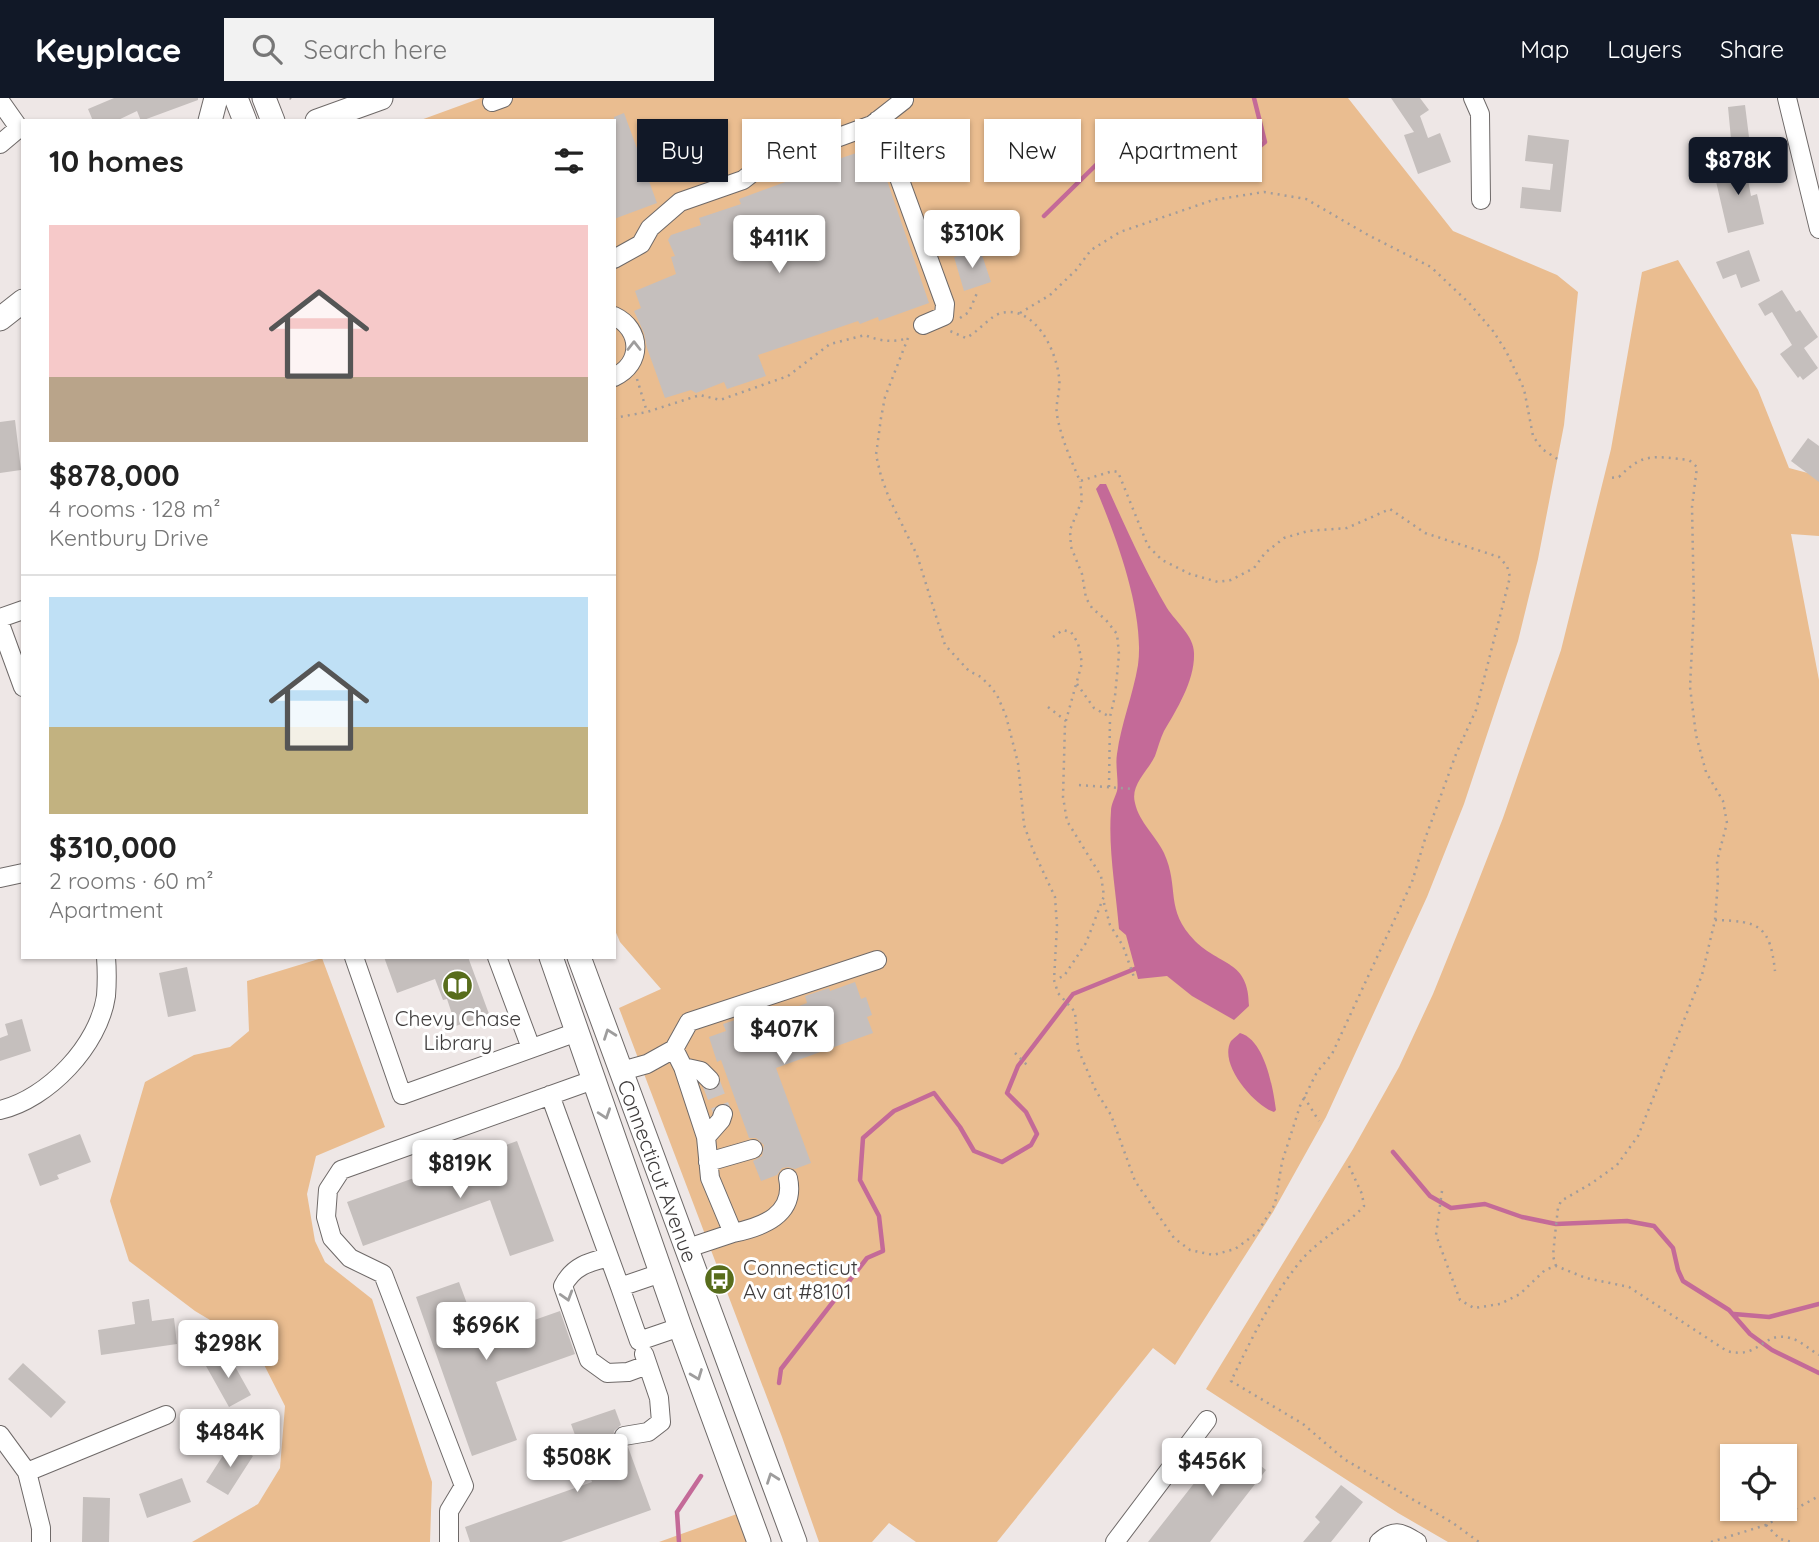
<!DOCTYPE html>
<meta charset="utf-8">
<style>
:root{--surface:#fff;--page:#f2f2f2;--text:#222;--muted:#767676;--line:#e0e0e0;--accent:#111827}
body{margin:0;font-family:Quicksand,sans-serif;background:var(--page);color:var(--text);height:100vh;display:flex;flex-direction:column;font-size:26px;white-space:nowrap}
*{box-sizing:border-box;margin:0}
p{font-size:23px;color:var(--muted)}
.icon{flex:none;width:38px;height:38px;fill:none;stroke:currentColor;stroke-width:2;stroke-linecap:round;stroke-linejoin:round}
.map{position:relative;flex:1;overflow:hidden}
.sheet{position:absolute;left:21px;top:21px;width:595px;height:840px;display:flex;flex-direction:column;background:var(--surface);border-radius:0px;box-shadow:0 2px 5px #0004}
.sheet>*{flex:none}
.guide{position:absolute;left:637px;top:21px;width:665px;height:63px;display:flex;gap:14px}
.tools{position:absolute;left:1720px;top:1346px;display:grid;gap:14px}
.tools a{display:grid;place-items:center;width:77px;height:77px;border-radius:0px;background:var(--surface);box-shadow:0 2px 5px #0004;font-size:35px}
.price{position:absolute;translate:-50% -60px;padding:0 16px;border-radius:7px;background:#fff;color:#222;font-size:23px;line-height:46px;filter:drop-shadow(0 2px 4px #0008)}
.price::after{content:'';position:absolute;left:50%;top:42px;width:21px;height:16px;margin-left:-10px;background:inherit;clip-path:polygon(0 0,100% 0,50% 100%)}
.price.current{background:var(--accent);color:#fff}
ul{padding:0;list-style:none}
li{display:grid;align-content:center;gap:14px;height:371px;padding:0 28px}
li+li{border-top:2px solid var(--line)}
li span{display:grid;place-items:center;height:217px;border-radius:0px;color:#555}
li>.icon{margin-inline-start:auto}
span .icon{width:126px;height:126px;fill:#fffc;stroke-width:1}
li b{font-size:30px}
h2{display:flex;justify-content:space-between;align-items:center;height:84px;padding:0 28px;font-size:30px}
.chip{padding:0 24px;border-radius:0px;background:var(--surface);box-shadow:0 2px 5px #0004;font-size:24px;line-height:63px}
.chip.current{background:var(--accent);color:#fff}
header{display:flex;align-items:center;gap:42px;box-sizing:border-box;height:98px;padding:0 35px;background:var(--accent);color:#fff}
header strong{font-size:33px}
nav{display:flex;gap:38px;margin-inline-start:auto;font-size:24px}
.search{width:490px;height:63px;background:var(--page);display:flex;align-items:center;gap:18px;box-sizing:border-box;padding:0 24px;border-radius:0px;color:var(--muted);font-size:26px}
.map>svg:first-child{display:block}
.green{fill:#eabd90;fill-rule:evenodd}
.water{fill:#c46a98}
.lines{fill:none;stroke-linecap:round;stroke-linejoin:round}
.stream{stroke:#c46a98;stroke-width:4.5}
.building{fill:#c5bfbd}
.minor-tunnel{stroke:#cbc5c4;stroke-width:18;stroke-dasharray:18 9;stroke-linecap:butt}
.minor-casing{stroke:#6e6968;stroke-width:20}
.major-casing{stroke:#6e6968;stroke-width:25}
.path{stroke:#a19c9b;stroke-width:2.5;stroke-dasharray:2 5;stroke-linecap:butt}
.minor{stroke:#fff;stroke-width:18}
.major{stroke:#fff;stroke-width:23}
.oneway{stroke:#9e9d9d}
.labels{text-anchor:middle;dominant-baseline:central;stroke-width:6;stroke-linejoin:round;paint-order:stroke}
.poi-label{font-size:21px;fill:#3e3b3b;stroke:#fff}
.street-label{font-size:21px;fill:#3e3b3b;stroke:#fff}
</style>
<header>
<strong>Keyplace</strong>
<div class="search"><svg class="icon" aria-label="search" viewBox="0 0 24 24"><circle cx="10" cy="10" r="6"/><path d="M15 15l6 6"/></svg>Search here</div>
<nav><a>Map</a><a>Layers</a><a>Share</a></nav>
</header>
<div class="map">
<svg width="1819" height="1444" viewBox="0 0 1819 1444">
<rect width="100%" height="100%" fill="#eee7e6"/>
<path class="green" d="M481 0H1348L1453 133 1557 177 1578 194 1564 327 1538 461 1518 543 1464 706 1427 799 1326 1019 1273 1114 1175 1267 1153 1250 997 1444H916L889 1425 872 1444H819L782 1339 619 910 661 891 620 844 614 830V23H418Z
M1678 162 1758 292 1789 370 1819 378V438L1791 436 1819 582V1444H1448L1398 1415 1206 1291 1353 1051 1399 969 1433 896 1467 812 1503 720 1561 552 1611 351 1642 174ZM1732 1358H1785V1410H1732Z
M322 860 385 1029 316 1058 307 1096 315 1143 325 1164 372 1201 432 1384 430 1444H192L258 1406 280 1370 285 1308 255 1249 195 1213 129 1163 110 1103 145 984 194 957 230 949 249 933 247 883Z
M748 1412 759 1444H659Z"/>
<path class="water" d="M1100 386H1106C1125 428 1144 471 1167 510 1176 524 1194 538 1194 555 1195 582 1177 611 1164 633 1160 641 1158 650 1155 658 1148 673 1130 687 1135 705 1139 724 1156 738 1164 755 1180 790 1164 811 1195 843 1220 868 1249 862 1249 908L1234 922 1192 898 1167 878 1138 881 1126 837 1119 831C1116 793 1108 751 1111 713 1111 706 1115 700 1117 693 1119 685 1115 667 1117 656 1121 626 1133 597 1138 567 1145 516 1116 438 1096 391Z
M1240 935C1265 942 1273 990 1276 1012L1274 1014C1254 1007 1218 966 1231 943 1232 942 1239 936 1240 935Z"/>
<g class="lines">
<path class="stream" d="M1044 118 1098 65 1161 47 1254 53 1265 44 1254 0
M1393 1054 1430 1098 1451 1110 1485 1106 1522 1119 1556 1126 1627 1123 1654 1128 1673 1150 1678 1172 1683 1183 1729 1212 1750 1236 1772 1252 1819 1275
M1734 1216 1769 1219 1819 1206
M779 1285 781 1271 867 1160 883 1153 879 1118 860 1082 863 1040 894 1013 934 995 960 1029 974 1053 1002 1064 1031 1047 1037 1036 1026 1014 1007 995 1018 968 1073 896 1137 870
M679 1444 677 1414 701 1378"/>
</g>
<path class="building" d="M114 0H198V2L141 23 137 13 116 23H93L88 11Z
M1391 0H1420L1429 12 1420 18 1428 40 1440 35 1451 64 1418 76 1404 37 1414 34Z
M1745 7 1749 39 1731 41 1728 9Z
M624 15 657 105 614 121V19Z
M1528 37 1569 42 1561 114 1520 110 1522 89 1550 92 1553 66 1525 63Z
M871 50 876 63 880 62 929 205 879 223 878 219 860 226 858 223 758 257 766 278 727 291 724 284 696 295 691 292 665 300 647 250 644 235 634 213 641 210 635 193 676 176 671 159 675 158 668 142 671 137 701 127 699 120 741 106 739 101 810 75 809 71Z
M1744 60 1751 98 1757 96 1764 126 1728 135 1715 79 1722 78 1720 65Z
M980 151 991 184 964 193 954 159Z
M1749 152 1760 183 1741 190 1736 176 1723 181 1716 164Z
M1782 192 1796 214 1800 212 1818 239 1804 250 1818 270 1803 282 1800 278 1798 280 1780 256 1792 247 1772 214 1765 218 1758 206Z
M15 322 21 372 0 375V324Z
M1808 340 1819 348V384L1791 363Z
M384 859H468L489 916 456 928 447 901 443 902 435 881 397 895Z
M187 869 196 913 168 919 159 875Z
M855 884 861 901 866 899 872 917 867 919 873 935 776 970 811 1065 795 1071 788 1069 782 1070 777 1077 761 1083 753 1063 762 1058 764 1047 756 1040H749L721 962 717 964 709 939 726 933 723 926 756 915 759 923 807 905 805 898 829 890 830 893Z
M22 921 31 953 0 963V940L8 937 5 926Z
M80 1036 91 1064 57 1077 59 1081 40 1088 28 1056Z
M517 1043 554 1143 510 1158 490 1102 363 1148 347 1104Z
M459 1184 480 1241 560 1213 575 1256 496 1284 517 1342 472 1358 416 1199Z
M149 1201 152 1223 174 1220 177 1246 101 1257 98 1232 135 1226 132 1204Z
M228 1256 251 1297 229 1309 206 1268Z
M23 1265 66 1304 51 1320 8 1281Z
M615 1311 621 1327 614 1333 613 1341 619 1348 628 1349 651 1412 561 1444H470L465 1429 592 1384 571 1326Z
M1228 1342 1266 1372 1210 1444H1148Z
M231 1345 253 1358 228 1397 206 1384Z
M182 1380 191 1404 147 1420 139 1396Z
M1341 1387 1363 1404 1331 1444H1303L1320 1424 1315 1419Z
M83 1399 110 1400 109 1444H82Z"/>
<g class="lines">
<path class="minor-tunnel" d="M710 982 723 1016"/>
<defs>
<path id="minor" d="M1473 0 1480 16 1481 102
M1787 0 1819 131
M0 3 19 30 0 46
M492 4 503 0
M878 22 945 206 944 218 923 227
M614 161 641 146 650 130 680 104 743 82 762 67 872 27 904 2 902 0
M614 218C642 231 643 266 614 279
M0 520 23 512
M0 526 23 589
M0 780 23 775
M354 859 402 997 577 934
M497 859 531 950
M674 951 689 924 877 862
M683 969 701 973 710 982
M622 973 647 966 674 951 683 969 706 1039 710 1080 733 1135 688 1150
M550 997 620 1189
M0 1012C48 1001 99 947 106 898 107 885 107 872 106 859
M706 1039 721 1022 723 1016
M708 1064 753 1051
M733 1135C762 1129 796 1117 788 1080
M609 1159C589 1164 573 1168 563 1188L589 1262 607 1275 628 1274 647 1267
M661 1175 620 1189 639 1243 680 1229
M0 1337 27 1374 41 1430V1444
M624 1338 648 1334 661 1324 659 1300 644 1256
M27 1374 166 1317
M449 1444V1413L464 1388 383 1176 350 1160 332 1140 326 1119 328 1092 341 1072 593 982
M1115 1444 1207 1322
M1379 1444C1395 1430 1401 1435 1417 1444"/>
<g id="major">
<path d="M236 0 245 23"/>
<path d="M264 0 273 23"/>
<path d="M210 23 216 0"/>
<path d="M317 23 381 0"/>
<path d="M0 221 23 203"/>
<path d="M551 859 680 1229 759 1444"/>
<path id="s1" d="M579 859 795 1444"/>
</g>
</defs>
<use href="#minor" class="minor-casing"/>
<use href="#major" class="major-casing"/>
<path class="path" d="M290 0 291 1
M1020 215 1050 197 1076 172 1091 152 1120 134 1213 102 1264 94 1306 101 1368 137 1431 169 1469 205 1493 233 1506 253 1524 291 1533 338 1542 351 1559 362
M960 220 969 214 977 195
M908 240 885 299 881 320 876 357 881 378 889 400 917 457 945 547 969 573 981 579 990 588 997 597 1006 618 1018 665 1024 727 1033 752 1055 799 1057 828 1054 882 1058 895 1075 914 1078 951 1096 993 1111 1017 1135 1083 1174 1140 1190 1152 1213 1157 1235 1151 1257 1135 1275 1106 1282 1064 1300 1008 1317 974 1332 956 1412 784 1425 741 1456 656 1476 612 1510 479 1507 468 1499 459 1425 435 1390 411 1347 430 1308 433 1284 440 1265 455 1254 470 1231 482 1218 484 1190 476 1162 462 1148 448 1118 374 1113 373 1080 383C1071 362 1061 340 1057 317 1055 305 1061 292 1059 279 1056 252 1035 207 1001 215 990 218 978 234 966 240L950 233
M637 281 647 314
M614 320 647 314 700 297 720 302 788 278 830 246 865 237C879 243 893 245 908 240
M1053 539 1063 532 1071 534 1078 545 1082 565 1065 626 1063 699 1067 723 1101 778 1104 798 1086 845 1064 878 1056 881
M1077 586 1094 610 1110 619 1115 598 1119 556 1117 536 1106 522 1092 510 1086 500 1082 476 1071 449 1070 432 1082 402 1080 383
M1048 609 1066 623
M1079 687 1135 691
M1109 689 1110 619
M1104 805 1110 827 1123 848 1135 882
M1715 822C1760 823 1770 828 1775 873
M1015 955 1027 967
M1304 999 1319 1023
M1349 1068 1362 1096 1364 1108C1345 1129 1317 1142 1299 1165 1271 1200 1251 1242 1231 1283L1303 1326 1344 1361 1453 1425 1479 1444
M1442 1093 1436 1137 1460 1202 1474 1210 1500 1206 1520 1196 1545 1172 1556 1168 1586 1180 1629 1189 1727 1253C1760 1262 1763 1232 1790 1240 1800 1242 1810 1252 1819 1257
M1556 1168 1553 1158 1555 1137 1558 1110 1561 1103 1592 1085 1617 1067 1638 1038 1702 877 1715 822 1718 783 1717 763 1727 725 1723 703 1706 674 1696 637 1690 589 1694 509 1692 409 1697 369 1689 362C1656 359 1644 353 1619 379L1608 380
M1766 1427 1780 1441 1792 1444
M1711 1444 1766 1427 1819 1398"/>
<use href="#minor" class="minor"/>
<use href="#major" class="major"/>
</g>
<defs><path id="oneway-chevron" d="M-2-3.5L2.5 0L-2 3.5" fill="none" stroke-width="1.6" stroke-linecap="round" stroke-linejoin="round" transform="scale(1.75)"/></defs>
<g class="oneway">
<use href="#oneway-chevron" transform="translate(634 248) rotate(-90)"/>
<use href="#oneway-chevron" transform="translate(609 936) rotate(-110)"/>
<use href="#oneway-chevron" transform="translate(605 1016) rotate(71)"/>
<use href="#oneway-chevron" transform="translate(567 1198) rotate(73)"/>
<use href="#oneway-chevron" transform="translate(697 1277) rotate(69)"/>
<use href="#oneway-chevron" transform="translate(772 1380) rotate(-110)"/>
</g>
<defs>
<symbol id="library-disc" viewBox="-11 -11 22 22"><circle r="9.5" fill="#586d1c" stroke="#fff"/><path d="M-6-4Q-3-5.5-.7-3.5V5Q-3 3-6 4ZM6-4Q3-5.5 .7-3.5V5Q3 3 6 4Z" fill="#fff"/></symbol>
<symbol id="bus-disc" viewBox="-11 -11 22 22"><circle r="9.5" fill="#586d1c" stroke="#fff"/><path d="M-5-6H5V4H4V6H2V4H-2V6H-4V4H-5ZM-3.5-4V0h7V-4ZM-3.5 1.2v1.5H-2V1.2ZM2 1.2v1.5H3.5V1.2Z" fill="#fff"/></symbol>
</defs>
<g fill-rule="evenodd">
<use href="#library-disc" x="440" y="870" width="35" height="35"/>
<use href="#bus-disc" x="702" y="1164" width="35" height="35"/>
</g>
<g class="labels">
<g class="poi-label">
<text x="458" y="920">Chevy Chase<tspan x="458" dy="24">Library</tspan></text>
<text x="743" y="1169" text-anchor="start">Connecticut<tspan x="743" dy="24">Av at #8101</tspan></text>
</g>
<g class="street-label">
<text stroke="none"><textPath href="#s1" startOffset="228">Connecticut Avenue</textPath></text>
</g>
</g>
</svg>
<div class="tools">
<a><svg class="icon" aria-label="locate" viewBox="0 0 24 24"><circle cx="12" cy="12" r="6"/><path d="M12 2v4M12 18v4M2 12h4M18 12h4"/></svg></a>
</div>
<b class="price current" style="left:1738px;top:99px">$878K</b>
<b class="price" style="left:972px;top:172px">$310K</b>
<b class="price" style="left:779px;top:177px">$411K</b>
<b class="price" style="left:784px;top:968px">$407K</b>
<b class="price" style="left:460px;top:1102px">$819K</b>
<b class="price" style="left:486px;top:1264px">$696K</b>
<b class="price" style="left:228px;top:1282px">$298K</b>
<b class="price" style="left:230px;top:1371px">$484K</b>
<b class="price" style="left:577px;top:1396px">$508K</b>
<b class="price" style="left:1212px;top:1400px">$456K</b>
<div class="guide">
<a class="chip current">Buy</a>
<a class="chip">Rent</a>
<a class="chip">Filters</a>
<a class="chip">New</a>
<a class="chip">Apartment</a>
</div>
<section class="sheet">
<h2>10 homes<svg class="icon" aria-label="filters" viewBox="0 0 24 24"><path d="M4 7h16M4 17h16"/><circle cx="9" cy="7" r="2"/><circle cx="15" cy="17" r="2"/></svg></h2>
<ul>
<li><span style="background:linear-gradient(#f6c9c9 70%,#b9a48a 0)"><svg class="icon" aria-label="home" viewBox="0 0 24 24"><path d="M3 11l9-7 9 7M6 9v11h12V9"/></svg></span><div><b>$878,000</b><p>4 rooms · 128 m²</p><p>Kentbury Drive</p></div></li>
<li><span style="background:linear-gradient(#bfe0f5 60%,#c2b280 0)"><svg class="icon" aria-label="home" viewBox="0 0 24 24"><path d="M3 11l9-7 9 7M6 9v11h12V9"/></svg></span><div><b>$310,000</b><p>2 rooms · 60 m²</p><p>Apartment</p></div></li>
</ul>
</section>
</div>
